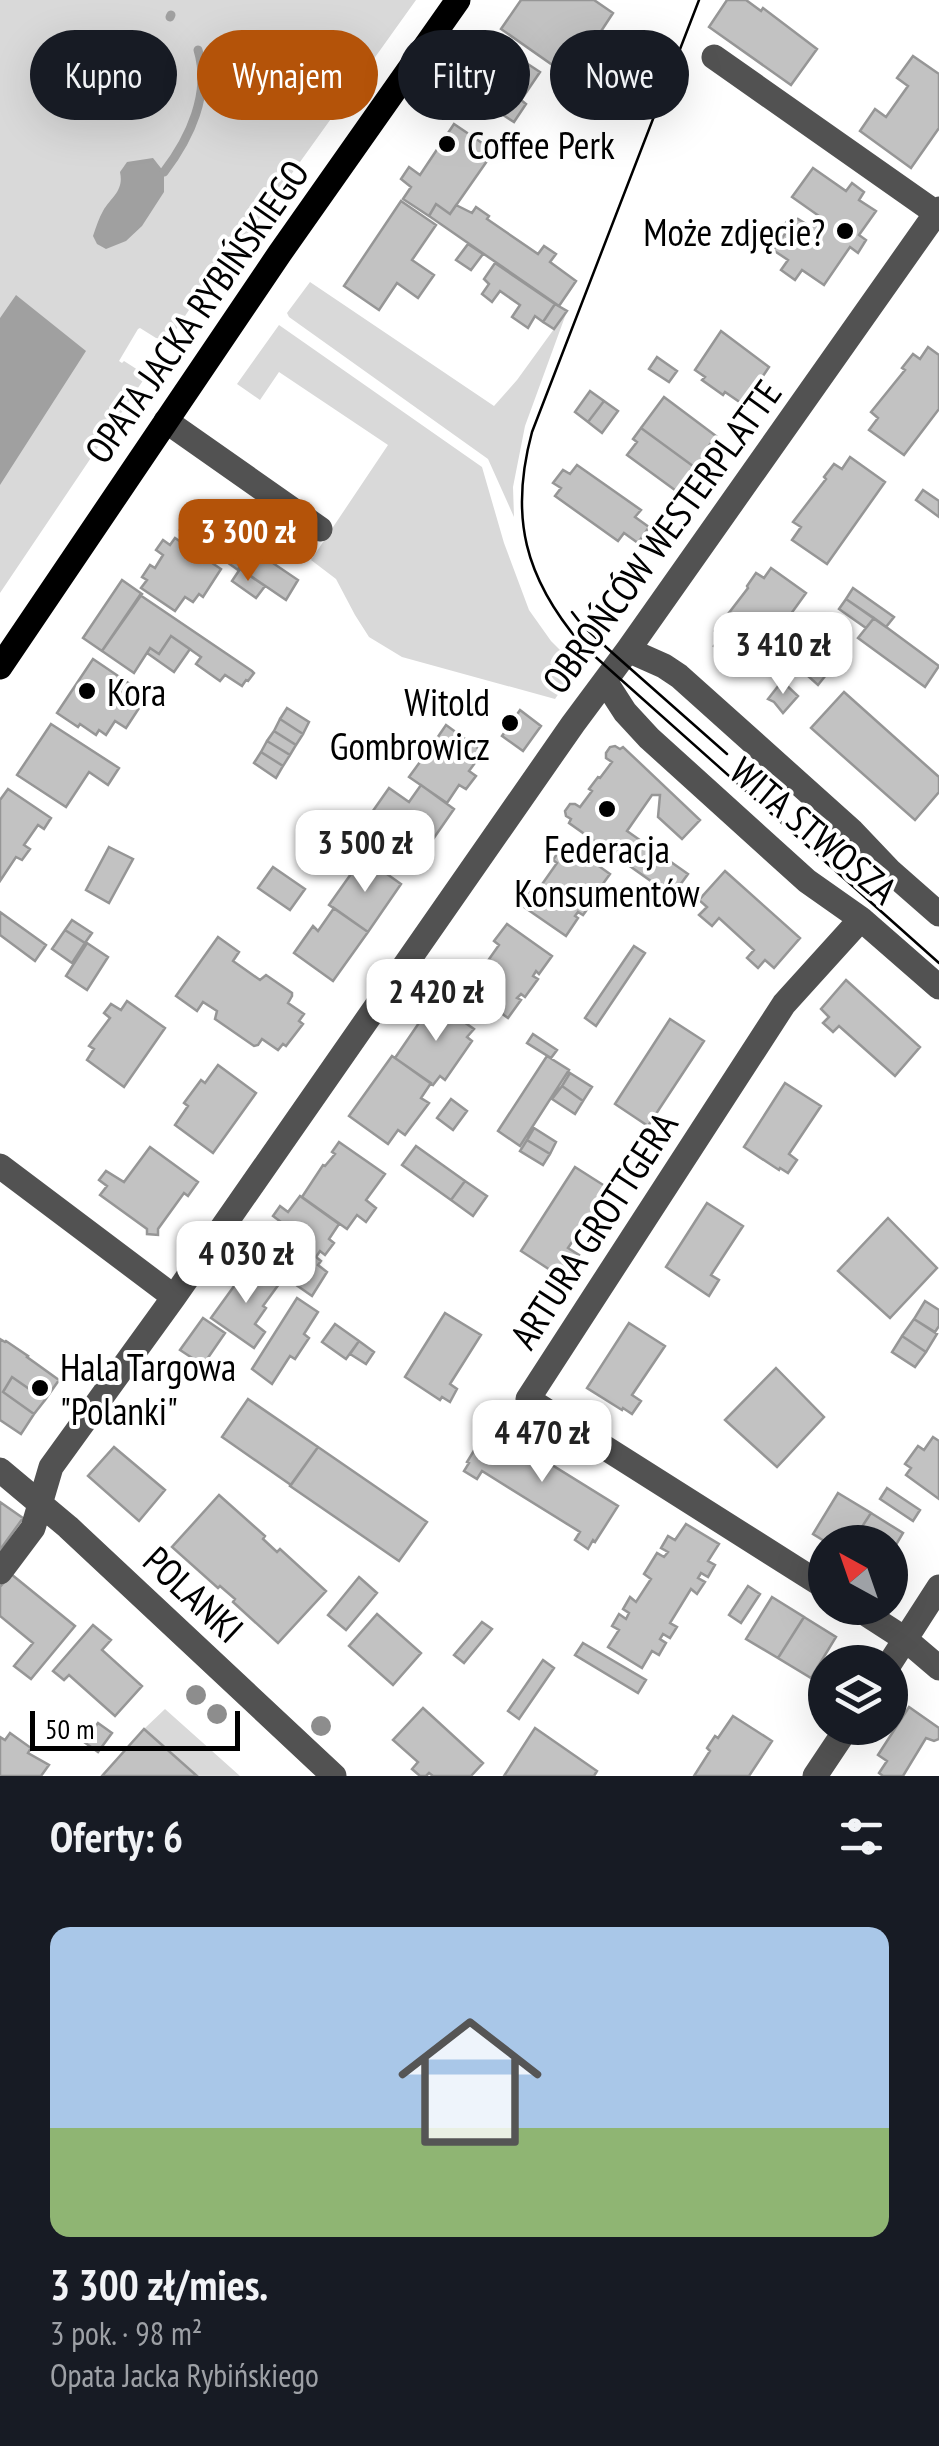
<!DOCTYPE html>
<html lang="pl">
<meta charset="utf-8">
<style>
:root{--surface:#171b24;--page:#20242c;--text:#f1f3f6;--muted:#9ea1a6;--accent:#b45309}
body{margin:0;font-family:"PT Sans Narrow",sans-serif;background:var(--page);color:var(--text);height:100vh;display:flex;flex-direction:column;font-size:38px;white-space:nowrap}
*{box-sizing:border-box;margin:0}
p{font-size:32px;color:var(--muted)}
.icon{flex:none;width:55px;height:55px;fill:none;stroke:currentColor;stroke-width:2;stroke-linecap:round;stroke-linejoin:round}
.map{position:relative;height:1776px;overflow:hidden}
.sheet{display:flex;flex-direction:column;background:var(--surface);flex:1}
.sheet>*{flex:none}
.hud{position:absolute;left:30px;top:30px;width:880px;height:90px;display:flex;gap:20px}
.needle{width:65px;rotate:320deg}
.tools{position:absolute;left:808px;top:1525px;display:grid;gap:20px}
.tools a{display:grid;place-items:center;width:100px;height:100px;border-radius:50%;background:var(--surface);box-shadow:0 10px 40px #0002;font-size:50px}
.scale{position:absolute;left:30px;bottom:25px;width:210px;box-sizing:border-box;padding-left:10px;border:5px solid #000;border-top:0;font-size:28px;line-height:35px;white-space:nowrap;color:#000;-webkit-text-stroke:8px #fff;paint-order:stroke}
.price{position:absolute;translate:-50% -85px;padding:0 22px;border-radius:20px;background:#fff;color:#222;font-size:32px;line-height:65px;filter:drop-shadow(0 2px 5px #0008)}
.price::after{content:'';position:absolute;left:50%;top:60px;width:30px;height:22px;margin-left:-15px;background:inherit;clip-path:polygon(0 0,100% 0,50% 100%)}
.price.current{background:var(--accent);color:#fff}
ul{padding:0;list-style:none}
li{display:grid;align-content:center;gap:20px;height:530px;padding:0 50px}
li span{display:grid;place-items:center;height:310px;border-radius:20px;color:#555}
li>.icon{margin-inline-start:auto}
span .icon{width:180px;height:180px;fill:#fffc;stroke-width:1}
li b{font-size:42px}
h2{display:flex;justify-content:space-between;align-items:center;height:120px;padding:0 50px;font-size:42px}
.tag{padding:0 35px;border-radius:45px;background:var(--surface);box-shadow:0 10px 40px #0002;font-size:35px;line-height:90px}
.tag.current{background:var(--accent);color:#fff}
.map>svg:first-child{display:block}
.green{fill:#d9d9d9}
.water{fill:#a0a0a0}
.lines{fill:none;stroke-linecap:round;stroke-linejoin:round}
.stream{stroke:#a0a0a0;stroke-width:9}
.building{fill:#c2c2c2;stroke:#969696;stroke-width:2.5}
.minor{stroke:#525252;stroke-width:25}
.major{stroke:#000;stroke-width:25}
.tram{stroke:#000;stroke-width:2.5}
.tree{fill:#8d8d8d}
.poi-dot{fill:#000;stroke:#fff;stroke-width:4}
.labels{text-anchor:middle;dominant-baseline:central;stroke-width:8;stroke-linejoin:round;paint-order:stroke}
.poi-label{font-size:38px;fill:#000;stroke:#fff;text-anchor:start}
.street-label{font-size:38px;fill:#000;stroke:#fff}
</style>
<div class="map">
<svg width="939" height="1776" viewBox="0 0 939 1776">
<rect width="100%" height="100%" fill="#fff"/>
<path class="green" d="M0 0H416L219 275 189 310 169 340 156 338 140 328 138 329 119 361 122 363 124 361 138 370 144 379 0 593Z
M310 282 494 406 517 380 567 311 525 426 513 487 514 517 488 459 289 317 287 313Z
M279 325 482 467 504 543 529 610 551 641 577 667 555 699 402 657 369 637 355 615 336 579 311 560 388 445 279 372 260 400 237 384Z
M165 1709 240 1776H197L144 1729Z"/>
<path class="water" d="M153 158 164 172V192L142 226 126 241 106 249 97 244 93 236C96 227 99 218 103 211 112 196 124 191 120 172L127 162Z
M16 295 86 351 0 485V318Z"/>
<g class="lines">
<path class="stream" d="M170 17 171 15
M164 172C190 138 211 93 198 50"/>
</g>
<path class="building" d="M521 0H594L613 13 590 48 603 56 581 85 501 29Z
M727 0H746L761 11 763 8 817 49 791 85 709 27Z
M505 49 540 72 521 100 526 104 514 122 503 115 509 106 480 87 482 82 477 79 483 70 488 73Z
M913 56 939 74V128L911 168 860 131 875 109 886 117 908 86 897 78Z
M473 81 486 91 474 109 460 99Z
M454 124 494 151 450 214 436 204 429 216 403 199 411 187 401 179 409 167 420 175Z
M813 168 846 191 852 183 864 192 859 200 876 211 859 235 866 240 858 253 850 247 824 285 802 270 795 280 781 270 788 260 773 250 790 227 785 224 788 220 795 224 798 219 811 227 819 216 792 197Z
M401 201 436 225 412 260 434 275 418 298 397 283 379 310 344 286Z
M436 204 450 214 456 205 472 213 476 207 489 216 487 219 538 254 544 246 556 254 550 262 576 281 559 306 429 216Z
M468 244 483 254 471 270 456 260Z
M495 263 555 304 543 322 535 316 528 328 512 317 520 305 500 291 492 302 482 294 489 284 484 279Z
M555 304 567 311 554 329 543 322Z
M721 331 769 367 757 385 754 390 756 392 744 405 725 392 723 395 702 380 705 377 695 370Z
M928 347 939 355V409L904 455 869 430 878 418 871 412 905 370 902 368 913 354 920 359Z
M657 357 677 371 669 382 649 369Z
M590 391 604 401 588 422 575 412Z
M664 397 716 436 709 446 712 448 697 469 641 428Z
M604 401 618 411 602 433 588 422Z
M641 428 697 469 679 493 627 455 637 442 633 439Z
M850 457 885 482 827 564 792 540 801 527 793 522 826 479 824 477 834 464 842 469Z
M577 465 641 510 635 517 649 527 638 543 624 533 618 541 555 496 561 488 553 483 563 470 570 474Z
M923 490 939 501V517L916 500Z
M194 510 224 531 211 551 180 530Z
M232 534 252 549 238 570 217 555Z
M175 538 221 569 203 597 199 594 193 602 185 597 175 611 141 588 147 580 142 577 150 565 155 568 163 555 156 550 163 540 170 545Z
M252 549 298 580 286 600 239 568Z
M771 568 806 593 749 672 714 646 722 636 715 631 748 588 747 586 756 573 764 578Z
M240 569 265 586 256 598 232 581Z
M122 580 142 594 102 651 83 638Z
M853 588 894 617 886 627 846 599Z
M140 595 252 671 254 673 248 681 246 680 242 686 225 675 220 681 196 664 201 657 171 636 159 654 150 648 134 673 102 651Z
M846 599 874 618 866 628 839 609Z
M874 618 939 666 925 687 858 638Z
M171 636 190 649 174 672 147 653 150 648 159 654Z
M798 651 826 675 818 685 790 660Z
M93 659 130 684 126 690 143 702 126 728 115 721 106 735 99 730 96 735 80 724 78 727 57 713Z
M782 681 798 696 783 713 774 702 768 699Z
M844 692 939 777V792L915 820 811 728Z
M287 708 309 722 303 734 280 719Z
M520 710 541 726 523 751 502 736Z
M280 719 303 734 296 745 274 731Z
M51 724 119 768 108 785 89 772 66 807 17 775Z
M446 725 483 752 469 771 476 776 466 789 459 785 447 803 409 777 428 751 422 747 427 740 433 744Z
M274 731 296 745 290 755 267 741Z
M267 741 290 755 283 766 261 752Z
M615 746 620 749 623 747 700 820 682 839 658 817 660 795H652L627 831 688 874 672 896 569 823 571 819 566 816 565 811 570 804H575L580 807 592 791 589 789 598 777 600 778 612 762 606 758V753L610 747Z
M261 752 283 766 276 778 254 763Z
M421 785 454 809 422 855 368 818 389 788 409 802Z
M8 789 51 818 44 829 38 825 24 845 30 849 22 860 16 857 0 881V800Z
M565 842 610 874 597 892 594 890 591 894 596 897 583 915 578 912 575 916 578 918 566 936 521 905 534 887 538 890 557 863 553 860Z
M109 847 133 859 109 903 86 890Z
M363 857 401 884 368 932 329 905Z
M273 867 305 889 290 910 258 888Z
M725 871 800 938 774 968 765 960 758 968 747 958 754 950 719 918 712 926 699 915 707 907 699 900Z
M334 908 368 932 333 981 294 953 313 926 318 931Z
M0 912 46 945 35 961 0 935Z
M72 920 92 933 85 943 65 930Z
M507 924 552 956 539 974 536 971 533 976 538 979 525 997 521 994 517 998 521 1000 508 1018 463 986 475 968 480 972 499 945 494 941Z
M65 930 85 943 72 963 52 949Z
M218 937 239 952 233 961 260 980 266 975 292 993V996L288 1003 304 1014 299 1021 303 1024 286 1046 283 1044 278 1050 262 1039 258 1045 254 1046 215 1019 217 1011 203 1002 197 1011 176 996Z
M87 943 108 957 87 990 66 976Z
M634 946 645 953 596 1026 585 1018Z
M846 980 920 1047 895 1076 839 1026 833 1032 823 1023 829 1017 821 1009Z
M127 1001 165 1028 124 1087 87 1060 94 1049 89 1046 110 1018 104 1013 111 1004 121 1010Z
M434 1001 474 1029 467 1037 472 1041 445 1080 440 1076 433 1085 395 1058Z
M670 1019 704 1041 648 1126 615 1104Z
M533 1034 557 1050 551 1058 527 1043Z
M392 1056 431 1083 421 1098 429 1103 405 1135 398 1130 388 1144 349 1116Z
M547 1056 569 1070 520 1146 498 1131Z
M218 1065 256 1093 213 1153 175 1125 188 1106 184 1103 201 1080 205 1083Z
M570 1073 592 1087 583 1101 562 1086Z
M785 1083 821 1106 789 1154 797 1160 788 1173 780 1168 779 1170 744 1147Z
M562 1086 583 1101 575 1114 552 1099Z
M451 1099 467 1111 453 1130 437 1118Z
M534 1128 556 1142 550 1154 527 1140Z
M527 1140 550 1154 543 1165 520 1151Z
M339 1142 385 1174 366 1200 376 1208 366 1222 357 1215 347 1229 302 1197 323 1165 325 1166 335 1154 332 1152Z
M416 1146 465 1181 451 1200 402 1165Z
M150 1147 198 1182 188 1196 184 1193 158 1229V1235L147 1234V1229L100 1195 107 1186 99 1180 106 1171 124 1182Z
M575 1167 608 1188 568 1248 579 1255 564 1279 521 1251Z
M465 1181 487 1196 473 1216 451 1200Z
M300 1196 339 1224 329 1239 334 1243 325 1255 320 1251 316 1257 321 1261 318 1265 327 1272 312 1296 256 1257 269 1240 260 1233 268 1223 276 1229 281 1222 273 1216 280 1206 288 1212Z
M707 1203 743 1226 711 1275 719 1280 709 1296 666 1267Z
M888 1218 937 1268 890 1318 838 1271Z
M250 1264 279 1284 263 1306 266 1308 255 1324 265 1332 254 1348 211 1318Z
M297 1298 318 1312 304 1334 309 1338 295 1359 290 1356 272 1384 252 1369Z
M925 1301 939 1310V1326L935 1332 914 1319Z
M445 1313 481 1335 450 1384 457 1389 450 1402 442 1397 440 1400 405 1377Z
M203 1318 225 1333 203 1365 180 1350Z
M914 1319 937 1334 926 1352 902 1336Z
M629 1323 665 1346 632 1395 641 1401 632 1414 623 1408 622 1410 587 1388Z
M335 1324 359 1341 346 1359 322 1342Z
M902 1336 926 1352 915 1367 892 1352Z
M0 1339 5 1342 6 1341 28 1356 27 1357 59 1380 45 1400 12 1377 3 1392 34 1414 21 1434 0 1420Z
M359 1341 374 1352 366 1364 350 1354Z
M776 1368 824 1417 777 1467 725 1420Z
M12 1377 45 1400 34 1414 3 1392Z
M248 1399 318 1447 291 1485 222 1437Z
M489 1426 618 1506 595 1542 593 1540 588 1549 575 1540 580 1532 482 1471 477 1479 464 1471 469 1463 467 1462Z
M933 1437 939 1441V1499L906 1475 911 1468 905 1464 918 1446 924 1450Z
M114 1447 165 1490 139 1521 88 1476Z
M318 1447 427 1522 399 1561 290 1486Z
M887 1488 920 1510 913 1521 880 1499Z
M838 1493 871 1513 852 1542H826L813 1534Z
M219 1495 265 1536 263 1539 277 1552 280 1549 326 1591 278 1643 233 1602 235 1599 220 1586 218 1588 172 1547Z
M0 1502 23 1518 0 1550Z
M871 1513 903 1533 890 1555V1542H852Z
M686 1524 719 1544 708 1561 715 1565 708 1577 701 1573 698 1578 705 1582 697 1594 691 1589 670 1623 677 1627 670 1638 663 1634 660 1639 666 1643 659 1655 652 1651 642 1668 608 1647 619 1630 612 1626 619 1614 626 1619 629 1613 623 1609 630 1597 636 1602 651 1579 644 1574 657 1553 664 1557 668 1552 661 1548 668 1536 675 1540Z
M11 1574 75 1626 31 1679 14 1666 33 1643 0 1616V1587Z
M359 1577 377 1593 346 1630 328 1615Z
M748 1586 760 1594 741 1623 729 1615Z
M772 1597 804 1617 778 1658 746 1639Z
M377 1614 421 1653 393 1685 349 1646Z
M804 1617 836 1637 811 1678 778 1658Z
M482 1622 492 1629 464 1663 454 1655Z
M93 1625 111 1640 102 1650 142 1686 115 1716 69 1675 64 1680 53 1671Z
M583 1643 646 1680 638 1693 575 1655Z
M543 1660 554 1668 519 1719 508 1711Z
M909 1707 939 1728V1739L934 1741 926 1738 903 1776H883L879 1773 887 1761 878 1755Z
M423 1708 483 1763 471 1776H433L429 1773 426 1776H420L412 1769 418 1762 393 1740Z
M733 1716 772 1741 749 1776H694L710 1751 707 1748 715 1736 718 1738Z
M98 1723 112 1733 98 1752 84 1742Z
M535 1728 597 1771 594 1776H504Z
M144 1729 197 1776H102Z
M10 1733 31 1748 28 1753 49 1765 41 1776H0V1737L5 1740Z"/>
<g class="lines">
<path class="minor" d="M714 57 936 213
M166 421 320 529
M628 650 664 666 679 676 852 831 891 872 939 914
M605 681 625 712 649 738 807 881 861 919 939 987
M0 1166 174 1297
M0 1470 68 1527 334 1776
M0 1572 33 1528 51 1467 174 1297 573 724 628 650 939 209
M825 1587 528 1399 784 1004 861 919
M857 1608 905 1639 939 1668
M890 1663 939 1587
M815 1776 847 1728"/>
<path class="major" d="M0 667 280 253 458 0"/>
<path class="tram" d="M699 0 532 432C509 517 525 578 581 644L939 963
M572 612 582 625 607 648 727 754"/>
</g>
<g class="tree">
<circle cx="348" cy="103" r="10"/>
<circle cx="196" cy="1695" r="10"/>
<circle cx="217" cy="1714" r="10"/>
<circle cx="321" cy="1726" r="10"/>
</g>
<g class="poi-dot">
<circle cx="447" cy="144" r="10"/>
<circle cx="845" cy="231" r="10"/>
<circle cx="87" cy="691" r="10"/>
<circle cx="510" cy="723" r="10"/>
<circle cx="607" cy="809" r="10"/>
<circle cx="40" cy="1388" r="10"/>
</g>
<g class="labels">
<g class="poi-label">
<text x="467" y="144">Coffee Perk</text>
<text x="825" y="231" text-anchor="end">Może zdjęcie?</text>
<text x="107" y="691">Kora</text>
<text x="490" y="701" text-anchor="end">Witold<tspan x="490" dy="44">Gombrowicz</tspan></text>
<text x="607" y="848" text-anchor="middle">Federacja<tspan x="607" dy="44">Konsumentów</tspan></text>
<text x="60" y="1366">Hala Targowa<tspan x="60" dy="44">"Polanki"</tspan></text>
</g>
<g class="street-label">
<text transform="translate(196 311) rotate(-55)">OPATA JACKA RYBIŃSKIEGO</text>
<text transform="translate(661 536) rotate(-54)">OBROŃCÓW WESTERPLATTE</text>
<text transform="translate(814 830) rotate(40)">WITA STWOSZA</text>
<text transform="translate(593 1230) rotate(-57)">ARTURA GROTTGERA</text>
<text transform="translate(194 1594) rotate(43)">POLANKI</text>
</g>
</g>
</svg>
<div class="tools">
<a><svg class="needle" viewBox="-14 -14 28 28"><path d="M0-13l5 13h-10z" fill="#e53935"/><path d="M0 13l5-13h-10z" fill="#9ea1a6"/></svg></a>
<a><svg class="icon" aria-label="layers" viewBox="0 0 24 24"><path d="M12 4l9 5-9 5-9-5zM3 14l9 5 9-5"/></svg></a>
</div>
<div class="scale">50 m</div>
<b class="price current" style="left:248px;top:584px">3 300 zł</b>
<b class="price" style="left:783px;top:697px">3 410 zł</b>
<b class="price" style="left:365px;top:895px">3 500 zł</b>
<b class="price" style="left:436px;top:1044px">2 420 zł</b>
<b class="price" style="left:246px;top:1306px">4 030 zł</b>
<b class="price" style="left:542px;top:1485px">4 470 zł</b>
<div class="hud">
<a class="tag">Kupno</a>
<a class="tag current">Wynajem</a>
<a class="tag">Filtry</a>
<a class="tag">Nowe</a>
</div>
</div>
<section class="sheet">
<h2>Oferty: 6<svg class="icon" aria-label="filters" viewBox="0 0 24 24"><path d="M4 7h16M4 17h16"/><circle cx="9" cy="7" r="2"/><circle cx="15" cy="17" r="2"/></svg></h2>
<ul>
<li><span style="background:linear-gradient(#a9c7e8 65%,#8fb573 0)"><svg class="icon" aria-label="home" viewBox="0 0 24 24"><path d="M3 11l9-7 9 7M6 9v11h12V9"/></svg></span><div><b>3 300 zł/mies.</b><p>3 pok. · 98 m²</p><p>Opata Jacka Rybińskiego</p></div></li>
</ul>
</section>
